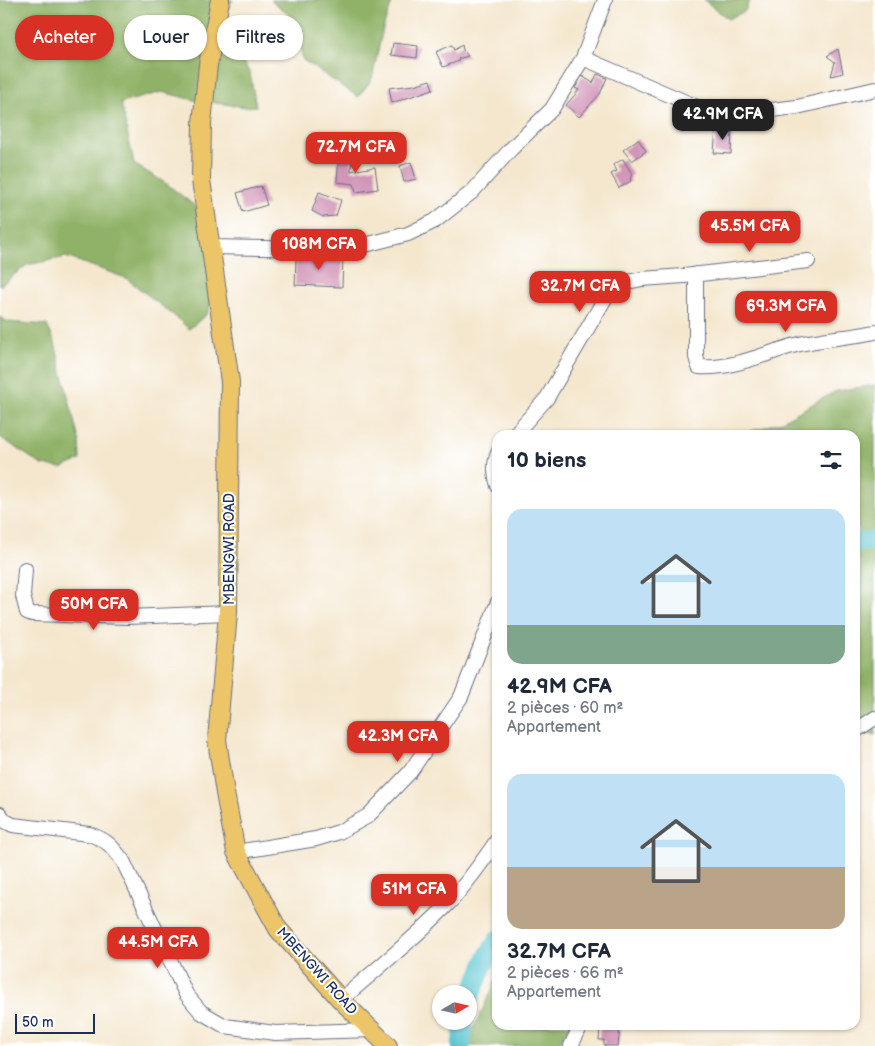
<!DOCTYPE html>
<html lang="fr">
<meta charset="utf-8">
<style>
:root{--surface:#fff;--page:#f6f6f7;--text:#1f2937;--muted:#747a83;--accent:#d93025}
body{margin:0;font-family:"Balsamiq Sans",sans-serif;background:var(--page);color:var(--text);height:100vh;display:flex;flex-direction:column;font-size:19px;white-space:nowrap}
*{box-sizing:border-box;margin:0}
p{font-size:16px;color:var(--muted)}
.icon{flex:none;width:28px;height:28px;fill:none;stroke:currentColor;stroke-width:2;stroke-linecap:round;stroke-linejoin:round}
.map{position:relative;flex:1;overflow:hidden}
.sheet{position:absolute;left:492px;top:430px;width:368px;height:600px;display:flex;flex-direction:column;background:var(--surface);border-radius:15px;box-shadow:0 1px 4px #0004}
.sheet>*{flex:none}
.top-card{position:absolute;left:15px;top:15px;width:402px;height:45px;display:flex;gap:10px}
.needle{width:32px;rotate:81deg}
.buttons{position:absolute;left:432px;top:985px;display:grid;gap:10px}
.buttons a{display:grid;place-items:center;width:45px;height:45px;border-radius:50%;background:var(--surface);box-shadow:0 1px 4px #0004;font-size:25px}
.scale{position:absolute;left:15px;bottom:12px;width:80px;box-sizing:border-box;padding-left:5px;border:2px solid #1b2f5e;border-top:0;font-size:14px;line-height:18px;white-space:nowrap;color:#1b2f5e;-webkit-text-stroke:4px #fff;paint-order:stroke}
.price{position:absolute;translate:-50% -42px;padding:0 11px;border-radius:10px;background:var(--accent);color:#fff;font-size:16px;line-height:32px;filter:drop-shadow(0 1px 2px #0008)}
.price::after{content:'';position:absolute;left:50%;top:30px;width:15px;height:11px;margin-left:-8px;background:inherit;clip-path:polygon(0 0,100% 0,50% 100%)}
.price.on{background:#222;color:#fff}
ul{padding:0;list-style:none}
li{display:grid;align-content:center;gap:10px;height:265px;padding:0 15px}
li span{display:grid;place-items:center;height:155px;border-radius:15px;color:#555}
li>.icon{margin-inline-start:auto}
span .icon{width:90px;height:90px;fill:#fffc;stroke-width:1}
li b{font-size:21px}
h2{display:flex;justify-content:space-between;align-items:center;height:60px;padding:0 15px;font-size:21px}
.tag{padding:0 18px;border-radius:22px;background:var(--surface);box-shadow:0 1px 4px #0004;font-size:18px;line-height:45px}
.tag.on{background:var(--accent);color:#fff}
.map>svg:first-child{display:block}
.forest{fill:#90b267;stroke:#567062}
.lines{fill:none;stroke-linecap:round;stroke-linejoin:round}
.river{stroke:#56c3cf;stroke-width:19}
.building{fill:#d195b7}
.minor-casing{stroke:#676f85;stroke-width:16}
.major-casing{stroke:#676f85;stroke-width:20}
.minor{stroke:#fff;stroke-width:14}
.major{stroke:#edc569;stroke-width:18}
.labels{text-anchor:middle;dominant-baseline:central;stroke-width:4;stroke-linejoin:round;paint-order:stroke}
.street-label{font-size:14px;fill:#1b2f5e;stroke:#fff}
</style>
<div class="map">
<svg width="875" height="1046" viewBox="0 0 875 1046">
<rect width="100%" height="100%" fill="#fff"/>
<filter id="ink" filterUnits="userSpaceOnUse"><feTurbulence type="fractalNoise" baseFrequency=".02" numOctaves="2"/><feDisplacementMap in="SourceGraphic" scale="10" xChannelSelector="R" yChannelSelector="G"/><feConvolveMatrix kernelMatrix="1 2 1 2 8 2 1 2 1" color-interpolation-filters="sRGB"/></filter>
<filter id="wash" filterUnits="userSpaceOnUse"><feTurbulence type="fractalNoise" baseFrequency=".0096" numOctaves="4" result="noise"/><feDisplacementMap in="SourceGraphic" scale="20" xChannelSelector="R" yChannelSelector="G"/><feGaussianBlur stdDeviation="1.12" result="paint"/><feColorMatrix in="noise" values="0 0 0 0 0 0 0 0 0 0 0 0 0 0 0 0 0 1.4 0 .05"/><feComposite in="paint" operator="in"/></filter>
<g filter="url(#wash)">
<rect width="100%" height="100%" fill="#f4e7ce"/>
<path class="forest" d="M0 0H233L219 24 250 73 256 106 246 107 194 100 162 92 121 103 134 164 167 184 195 206 219 248V286L207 314 189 329 177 318 126 278 66 257 27 265 0 286Z
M271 0H393L383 28 372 79 358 97 303 60 294 19Z
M704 0H750L745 11 728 19Z
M0 317 9 322 47 325 55 343 79 440 80 460 62 468 42 465 0 437Z
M875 385V735L855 731V551H859L860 532 855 521V435H739L780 422 836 391Z
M497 978 498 1025H571L557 1046H466Z"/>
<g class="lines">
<path class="river" d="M855 541 865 542 875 539
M469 1000 488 955 498 939
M461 1046 464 1021"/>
</g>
<g id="blocks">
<path class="building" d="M393 43 418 46 417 58 391 55Z
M452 45 454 50 462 45 463 50 468 56 458 59 459 61 443 67 436 52Z
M838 49 843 73 831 76 835 62 827 56Z
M597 74 607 78 600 94 579 117 566 105 579 90 575 88 582 76 593 83Z
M430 80 433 89 392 103 389 88 414 85Z
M716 127 732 129 731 154 714 153Z
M638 139 646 151 632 161 623 150Z
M339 151 352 152 351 171 375 167 378 189 356 192 354 184 337 182Z
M623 159 632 174 630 179 631 181 619 188 611 174 617 171 613 165Z
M411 162 416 179 404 182 400 166Z
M261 186 267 205 243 212 237 193Z
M319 192 341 200 336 216 323 217 312 211Z
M343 256 342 287 295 285 296 257Z
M600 1026 620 1029 618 1046H604V1040H599Z"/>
</g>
</g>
<g filter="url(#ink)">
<use href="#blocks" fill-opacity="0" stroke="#676f85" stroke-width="1"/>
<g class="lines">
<defs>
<path id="minor" d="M583 58 702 109 737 114 797 107 875 89
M210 247 319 249 365 245 408 234 435 221 472 192 511 149 552 109 583 58 605 0
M696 274V357L699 367C730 370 766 353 796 345 821 338 849 338 875 332
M514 435 547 398 607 295 613 286 618 284 642 279 684 276 808 261
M498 453C493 465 495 475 498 486
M25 569 23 596 27 612 32 614 127 617 228 613
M855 731 875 718
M0 814 5 821 13 825 89 834C107 840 112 846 123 861L186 994 201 1012 225 1026 275 1033 372 1030
M236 852 316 839 339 832 368 816 410 772 461 697 498 602
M341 1000C377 968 416 938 449 903 467 883 483 861 498 839
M571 1046 581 1025"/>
<path id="major" d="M220 0 208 65 202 123 201 180 230 382 228 613 217 740 225 793 236 852 278 929 341 1000 388 1046"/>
</defs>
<use href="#minor" class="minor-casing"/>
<use href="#major" class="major-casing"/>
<use href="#minor" class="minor"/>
<use href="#major" class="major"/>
</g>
</g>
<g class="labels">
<g class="street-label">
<text transform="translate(229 549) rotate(-90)">MBENGWI ROAD</text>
<text transform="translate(317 971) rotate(48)">MBENGWI ROAD</text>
</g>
</g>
</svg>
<div class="buttons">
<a><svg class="needle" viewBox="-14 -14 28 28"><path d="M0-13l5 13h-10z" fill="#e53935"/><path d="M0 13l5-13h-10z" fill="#747a83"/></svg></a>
</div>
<div class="scale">50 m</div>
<b class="price on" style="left:723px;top:141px">42.9M CFA</b>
<b class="price" style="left:356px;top:174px">72.7M CFA</b>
<b class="price" style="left:750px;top:253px">45.5M CFA</b>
<b class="price" style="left:319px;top:271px">108M CFA</b>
<b class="price" style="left:580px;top:313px">32.7M CFA</b>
<b class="price" style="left:786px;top:333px">69.3M CFA</b>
<b class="price" style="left:94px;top:631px">50M CFA</b>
<b class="price" style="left:398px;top:763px">42.3M CFA</b>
<b class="price" style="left:414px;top:916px">51M CFA</b>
<b class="price" style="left:158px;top:969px">44.5M CFA</b>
<div class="top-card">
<a class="tag on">Acheter</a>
<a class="tag">Louer</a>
<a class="tag">Filtres</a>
</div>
<section class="sheet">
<h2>10 biens<svg class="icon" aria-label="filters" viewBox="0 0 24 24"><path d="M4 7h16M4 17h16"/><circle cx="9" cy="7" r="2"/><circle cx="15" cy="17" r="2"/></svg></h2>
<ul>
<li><span style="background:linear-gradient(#bfe0f5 75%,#7fa58c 0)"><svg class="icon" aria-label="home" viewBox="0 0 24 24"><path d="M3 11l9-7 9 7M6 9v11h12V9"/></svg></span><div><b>42.9M CFA</b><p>2 pièces · 60 m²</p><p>Appartement</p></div></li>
<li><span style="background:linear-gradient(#bfe0f5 60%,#b9a48a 0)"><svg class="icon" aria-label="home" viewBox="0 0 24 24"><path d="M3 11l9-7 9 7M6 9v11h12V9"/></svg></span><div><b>32.7M CFA</b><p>2 pièces · 66 m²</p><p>Appartement</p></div></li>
</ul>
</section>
</div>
